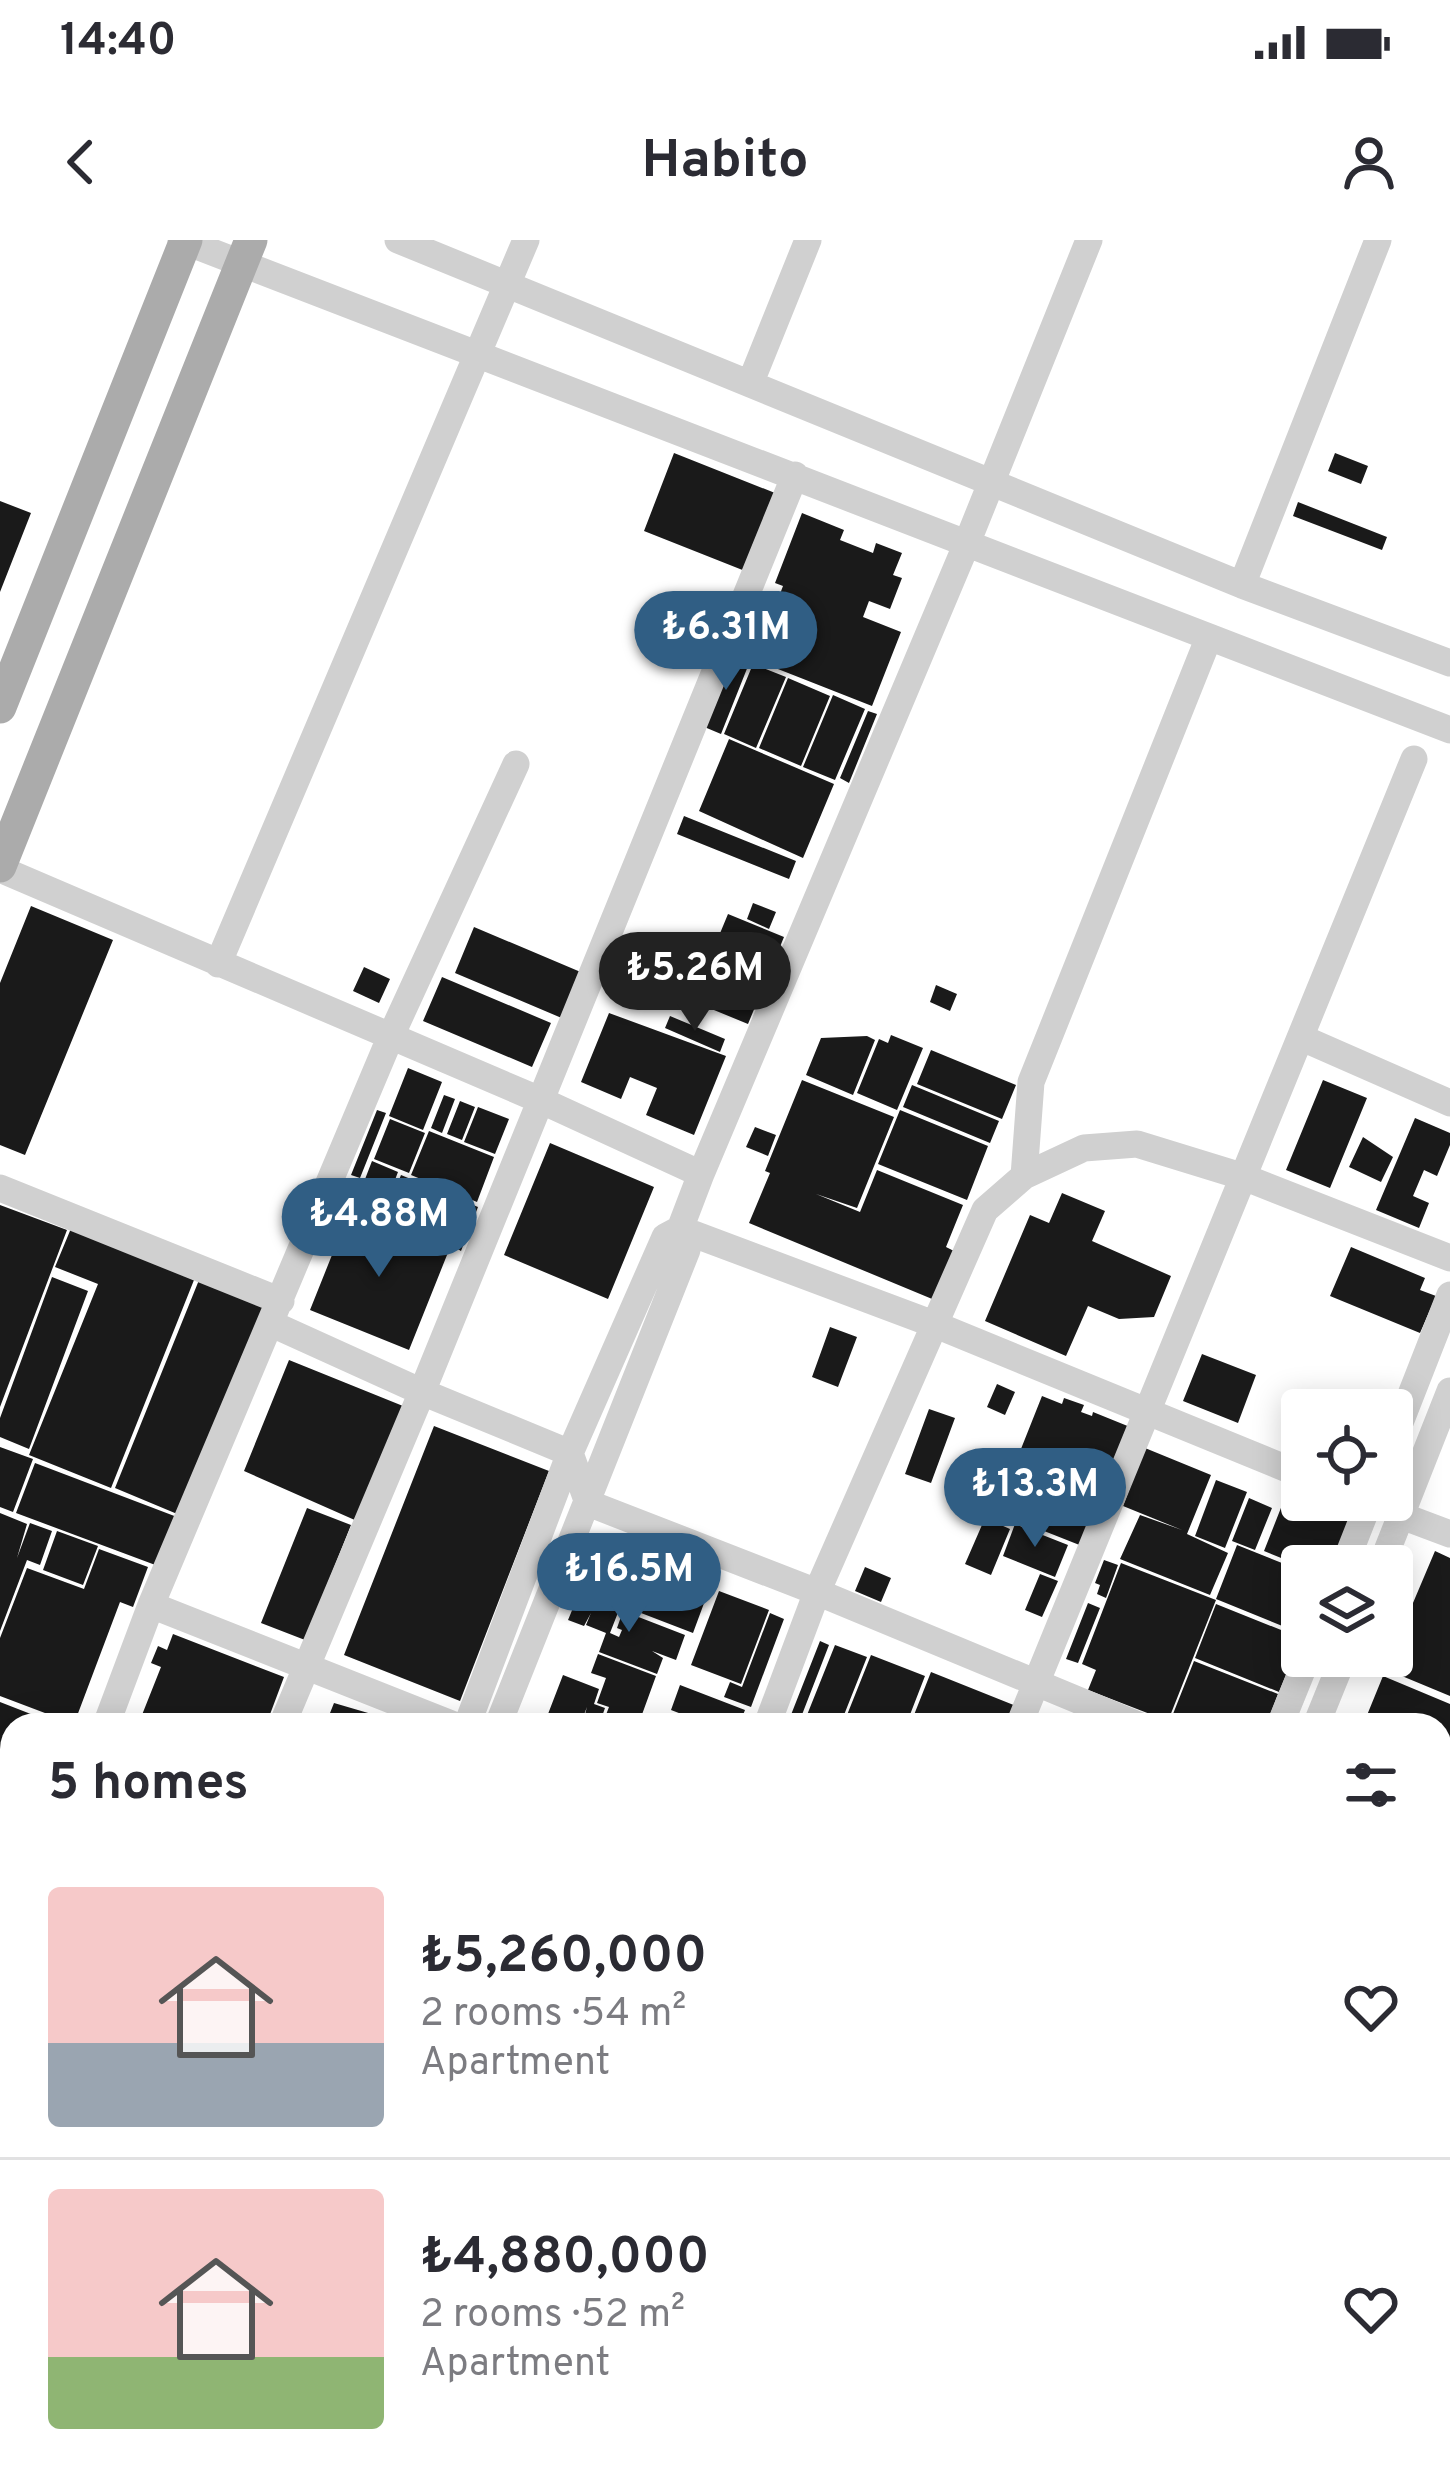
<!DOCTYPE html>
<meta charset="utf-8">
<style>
:root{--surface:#fff;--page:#f2f2f3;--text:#2b2b33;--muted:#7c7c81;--line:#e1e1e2;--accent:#305e84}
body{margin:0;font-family:Overpass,sans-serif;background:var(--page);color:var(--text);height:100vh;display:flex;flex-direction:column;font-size:45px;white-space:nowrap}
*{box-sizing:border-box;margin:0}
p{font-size:39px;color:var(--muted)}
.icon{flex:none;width:66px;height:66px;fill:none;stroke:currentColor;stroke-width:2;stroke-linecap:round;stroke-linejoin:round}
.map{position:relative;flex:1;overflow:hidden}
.details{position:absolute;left:0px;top:1473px;width:1452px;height:771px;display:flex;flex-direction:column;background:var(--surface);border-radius:36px 36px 0 0;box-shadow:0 6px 30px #0003}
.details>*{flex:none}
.tools{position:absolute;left:1281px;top:1149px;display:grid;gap:24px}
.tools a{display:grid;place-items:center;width:132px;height:132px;border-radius:12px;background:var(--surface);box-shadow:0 6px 30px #0003;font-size:60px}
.price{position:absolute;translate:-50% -102px;padding:0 27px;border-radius:42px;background:var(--accent);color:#fff;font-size:39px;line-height:78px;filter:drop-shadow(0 3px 6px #0008)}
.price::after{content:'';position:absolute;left:50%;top:72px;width:36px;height:27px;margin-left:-18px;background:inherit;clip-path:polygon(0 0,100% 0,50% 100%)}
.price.current{background:#222;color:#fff}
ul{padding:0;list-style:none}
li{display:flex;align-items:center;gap:36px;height:300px;padding:0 48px}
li+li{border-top:3px solid var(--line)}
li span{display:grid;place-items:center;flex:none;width:336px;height:240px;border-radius:12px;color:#555}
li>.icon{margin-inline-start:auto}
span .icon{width:144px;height:144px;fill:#fffc;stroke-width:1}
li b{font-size:51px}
h2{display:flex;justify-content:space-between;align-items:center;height:144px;padding:0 48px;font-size:51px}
.status{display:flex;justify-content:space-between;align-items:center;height:84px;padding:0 60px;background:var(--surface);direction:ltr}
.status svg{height:33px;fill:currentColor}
header{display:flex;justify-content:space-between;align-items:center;height:156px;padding:0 48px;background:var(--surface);font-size:54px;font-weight:700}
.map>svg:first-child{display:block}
.building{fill:#1a1a1a}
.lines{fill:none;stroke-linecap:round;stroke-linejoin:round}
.minor{stroke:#d0d0d0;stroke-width:27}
.major{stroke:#ababab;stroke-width:33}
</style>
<div class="status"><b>14:40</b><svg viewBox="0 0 49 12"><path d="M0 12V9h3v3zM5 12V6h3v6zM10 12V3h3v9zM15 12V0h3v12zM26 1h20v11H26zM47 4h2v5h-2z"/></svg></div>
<header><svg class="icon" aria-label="back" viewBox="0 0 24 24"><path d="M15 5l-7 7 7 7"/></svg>Habito<svg class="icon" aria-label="person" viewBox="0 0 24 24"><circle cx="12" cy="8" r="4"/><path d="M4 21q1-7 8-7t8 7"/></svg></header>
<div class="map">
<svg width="1450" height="2243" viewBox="0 0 1450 2243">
<rect width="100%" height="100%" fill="#fff"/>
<path class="building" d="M674 213 775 253 745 331 644 291Z
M1335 213 1368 226 1361 244 1328 231Z
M0 261 31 273 0 352Z
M1298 262 1387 297 1382 310 1293 276Z
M802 273 844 290 840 300 873 313 876 303 902 313 893 335 902 338 890 369 869 361 863 377 901 392 872 466 755 420 783 346 775 343Z
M730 413 750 421 721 494 702 486Z
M753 424 786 437 756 508 724 494Z
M788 438 830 456 801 526 759 508Z
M833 455 865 469 835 540 803 527Z
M868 471 877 474 849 543 840 538Z
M729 499 834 544 803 618 699 571Z
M684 576 796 621 789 639 677 594Z
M753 663 776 672 769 689 747 679Z
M31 666 113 700 25 915 0 905V743Z
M728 674 784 697 748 784 692 761Z
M474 687 583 733 564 779 455 733Z
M364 727 390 739 379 763 353 751Z
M442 737 551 783 532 827 423 781Z
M936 745 957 754 950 771 930 762Z
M609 773 726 816 694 895 646 875 657 848 630 837 621 859 581 842Z
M670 776 725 799 720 812 665 788Z
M891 795 923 808 897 870 857 853 879 799 888 803Z
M867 796 875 800 853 855 806 835 821 798Z
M931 810 1016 845 1002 879 917 844Z
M408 828 442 842 423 890 389 876Z
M802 840 894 877 857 968 816 954 860 972 877 930 963 965 946 1007 956 1012 937 1061 749 983 770 933 765 931Z
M1323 840 1367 858 1330 948 1286 930Z
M912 845 999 881 990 903 903 867Z
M444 855 455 859 442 893 431 888Z
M460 861 475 867 462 900 447 894Z
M478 867 509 879 495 914 464 902Z
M377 870 386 873 360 938 351 935Z
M900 870 988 906 967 960 878 924Z
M1415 878 1450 893V905L1437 936 1424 930 1413 956 1429 963 1419 988 1376 970Z
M390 879 425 893 409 933 374 919Z
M755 887 776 895 768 916 746 907Z
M429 891 494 917 477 962 411 935Z
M1363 897 1393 917 1381 942 1349 927Z
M550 903 654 947 608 1059 504 1015Z
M372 921 398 932 388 958 362 947Z
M401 935 478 967 461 1011 427 991 424 997 383 980Z
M356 948 386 960 381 975 351 963Z
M1062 953 1105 971 1092 1001 1171 1036 1154 1077 1119 1079 1088 1066 1066 1116 985 1081 1030 975 1049 983Z
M0 965 67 990 0 1167Z
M350 970 449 1010 409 1110 310 1070Z
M72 986 194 1040 111 1248 29 1215 98 1044 55 1027Z
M1351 1007 1425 1038 1420 1050 1436 1056 1420 1093 1330 1056Z
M52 1037 88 1051 29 1209 0 1197V1178Z
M199 1040 266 1067 182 1276 115 1248Z
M830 1087 857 1097 838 1147 812 1137Z
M1202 1114 1256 1135 1238 1183 1183 1161Z
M289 1120 403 1166 357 1281 244 1231Z
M997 1144 1015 1152 1005 1175 987 1167Z
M1042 1156 1062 1164 1064 1158 1084 1165 1081 1172 1092 1176 1093 1172 1135 1189 1082 1306 996 1272Z
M929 1169 955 1178 931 1243 905 1234Z
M434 1186 549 1231 460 1461 344 1415Z
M0 1207 33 1219 13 1272 0 1267Z
M1145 1208 1211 1235 1187 1294 1228 1313 1210 1355 1120 1319 1140 1275 1182 1290 1123 1266Z
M35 1223 177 1277 158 1326 16 1273Z
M1216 1240 1247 1252 1225 1308 1195 1296Z
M1288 1250 1302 1255V1260H1314L1356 1277 1337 1326H1301L1264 1311Z
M1249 1258 1272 1268 1255 1310 1232 1301Z
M307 1268 351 1285 305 1400 261 1383Z
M0 1273 27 1284 17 1318 30 1283 52 1291 40 1325 27 1320 0 1391Z
M985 1278 1010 1289 991 1335 965 1324Z
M1015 1284 1068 1305 1055 1337 1003 1316Z
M57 1291 98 1306 83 1345 43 1330Z
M1237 1305 1302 1331V1394L1216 1359Z
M600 1307 616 1313 599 1357 583 1351Z
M99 1309 148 1327 133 1367 120 1362 74 1484 0 1456V1398L27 1328 84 1349Z
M1435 1311 1450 1318V1456L1385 1429Z
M620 1313 662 1326 710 1347 693 1393 602 1358Z
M1104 1320 1118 1325 1106 1358 1097 1354 1100 1345 1095 1343Z
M1121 1323 1216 1360 1168 1481 1088 1450 1096 1430 1082 1424Z
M865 1327 891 1338 881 1362 855 1351Z
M1040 1334 1058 1341 1042 1377 1025 1370Z
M719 1351 769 1370 741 1444 691 1425Z
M578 1356 619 1370 610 1393 619 1397 622 1390 617 1388 623 1371 685 1395 676 1420 652 1411 663 1418 657 1434 599 1412 606 1393 586 1385 591 1373 584 1386 568 1380Z
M1088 1363 1100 1368 1078 1423 1066 1419Z
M1216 1364 1301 1398 1279 1452 1195 1418Z
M770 1373 784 1379 751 1467 724 1457 730 1442 742 1447Z
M173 1394 284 1437 266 1485H138L161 1427 151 1423 158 1406 167 1410Z
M820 1401 829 1405 798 1485H787Z
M835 1405 867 1417 840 1485H803Z
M598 1414 656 1436 640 1480 651 1485H602L609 1467 597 1463 606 1438 591 1433Z
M871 1415 925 1436 906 1485H843Z
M1194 1421 1278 1454 1266 1485H1185L1171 1479Z
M931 1432 1021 1468 1015 1485H910Z
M563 1435 599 1449 594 1464 605 1468 599 1485H582L587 1467 580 1485 548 1474Z
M1383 1436 1450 1464V1593L1440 1588V1485H1363Z
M680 1445 745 1470 739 1485H710L671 1470Z
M0 1462 59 1485H12V1565L0 1560Z
M334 1463 375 1475 370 1485H346L328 1478Z
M0 1563 12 1567V1617L0 1612Z
M1450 1632V1736L1440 1760V1656Z
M1450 1887V1959L1446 1969 1440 1967V1912Z
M12 1907V1967L0 1950V1916Z
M1441 2195 1450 2199V2243H1423L1427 2232H1440Z
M552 2232H610L605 2243H578Z
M613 2232H672L698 2243H609Z
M751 2232 768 2234 764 2232H848L843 2243H791L773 2236 770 2243H747Z
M857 2232H893L889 2243H853Z
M1322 2232H1421L1416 2243H1318Z"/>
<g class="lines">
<path class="minor" d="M181 0 1450 490
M398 0 1242 345 1450 423
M750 144 808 0
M1242 345 1378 0
M0 629 540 860 701 934
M218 724 526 0
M1302 798 1450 863
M1024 936 1031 842 1209 397
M0 948 281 1061
M272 1084 422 1152 570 1213 588 1263 817 1352 1138 1485
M1392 1203 1450 1055
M1402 1276 1450 1294
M1344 1326 1370 1260
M1381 1326 1450 1151
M151 1365 454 1485
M106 1485 151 1365 390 798 516 524
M282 1485 422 1152 795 235
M467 1485 570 1213 665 997 680 989 936 1085 1302 1235
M498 1485 687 1010 680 989 701 934 967 303 1089 0
M767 1485 817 1352 985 970 1024 936 1084 908 1137 904 1241 936 1450 1018
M1019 1485 1414 519
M1280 1485 1308 1416
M1316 1485 1344 1416
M1440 1611 1450 1615
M0 1759 12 1728
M1440 1834 1450 1810
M0 1839 12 1842
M1440 1996 1450 2000
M1110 2232 1135 2243
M454 2243 459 2232
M717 2243 722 2232
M970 2243 975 2232
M1009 2243 1014 2232
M1272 2243 1276 2232"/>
<path class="major" d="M0 467 186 0
M0 626 251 0
M0 2127 12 2132
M0 2178 12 2182
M133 2232 160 2243
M262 2232 289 2243"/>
</g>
</svg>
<div class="tools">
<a><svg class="icon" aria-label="locate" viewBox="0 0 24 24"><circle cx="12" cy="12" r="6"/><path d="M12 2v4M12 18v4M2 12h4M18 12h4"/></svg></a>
<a><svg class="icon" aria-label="layers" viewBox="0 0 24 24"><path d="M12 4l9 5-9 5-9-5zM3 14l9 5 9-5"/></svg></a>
</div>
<b class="price" style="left:726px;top:453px">₺6.31M</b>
<b class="price current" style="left:695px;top:794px">₺5.26M</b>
<b class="price" style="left:379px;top:1040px">₺4.88M</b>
<b class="price" style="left:1035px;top:1310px">₺13.3M</b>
<b class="price" style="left:629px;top:1395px">₺16.5M</b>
<section class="details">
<h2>5 homes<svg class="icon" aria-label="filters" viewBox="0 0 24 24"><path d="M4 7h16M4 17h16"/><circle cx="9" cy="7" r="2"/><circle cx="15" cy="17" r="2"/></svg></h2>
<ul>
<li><span style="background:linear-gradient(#f6c9c9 65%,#9aa5b1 0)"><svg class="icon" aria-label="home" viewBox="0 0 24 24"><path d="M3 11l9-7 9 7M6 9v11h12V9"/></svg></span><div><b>₺5,260,000</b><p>2 rooms · 54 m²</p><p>Apartment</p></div><svg class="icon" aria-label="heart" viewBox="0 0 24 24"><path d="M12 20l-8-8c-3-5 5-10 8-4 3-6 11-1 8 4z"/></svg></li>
<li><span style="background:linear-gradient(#f6c9c9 70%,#8fb573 0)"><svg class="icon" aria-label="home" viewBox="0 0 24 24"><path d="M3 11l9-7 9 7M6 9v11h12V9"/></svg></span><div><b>₺4,880,000</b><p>2 rooms · 52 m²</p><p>Apartment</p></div><svg class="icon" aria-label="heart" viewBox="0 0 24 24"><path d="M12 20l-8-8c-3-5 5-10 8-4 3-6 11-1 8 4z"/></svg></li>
</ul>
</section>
</div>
